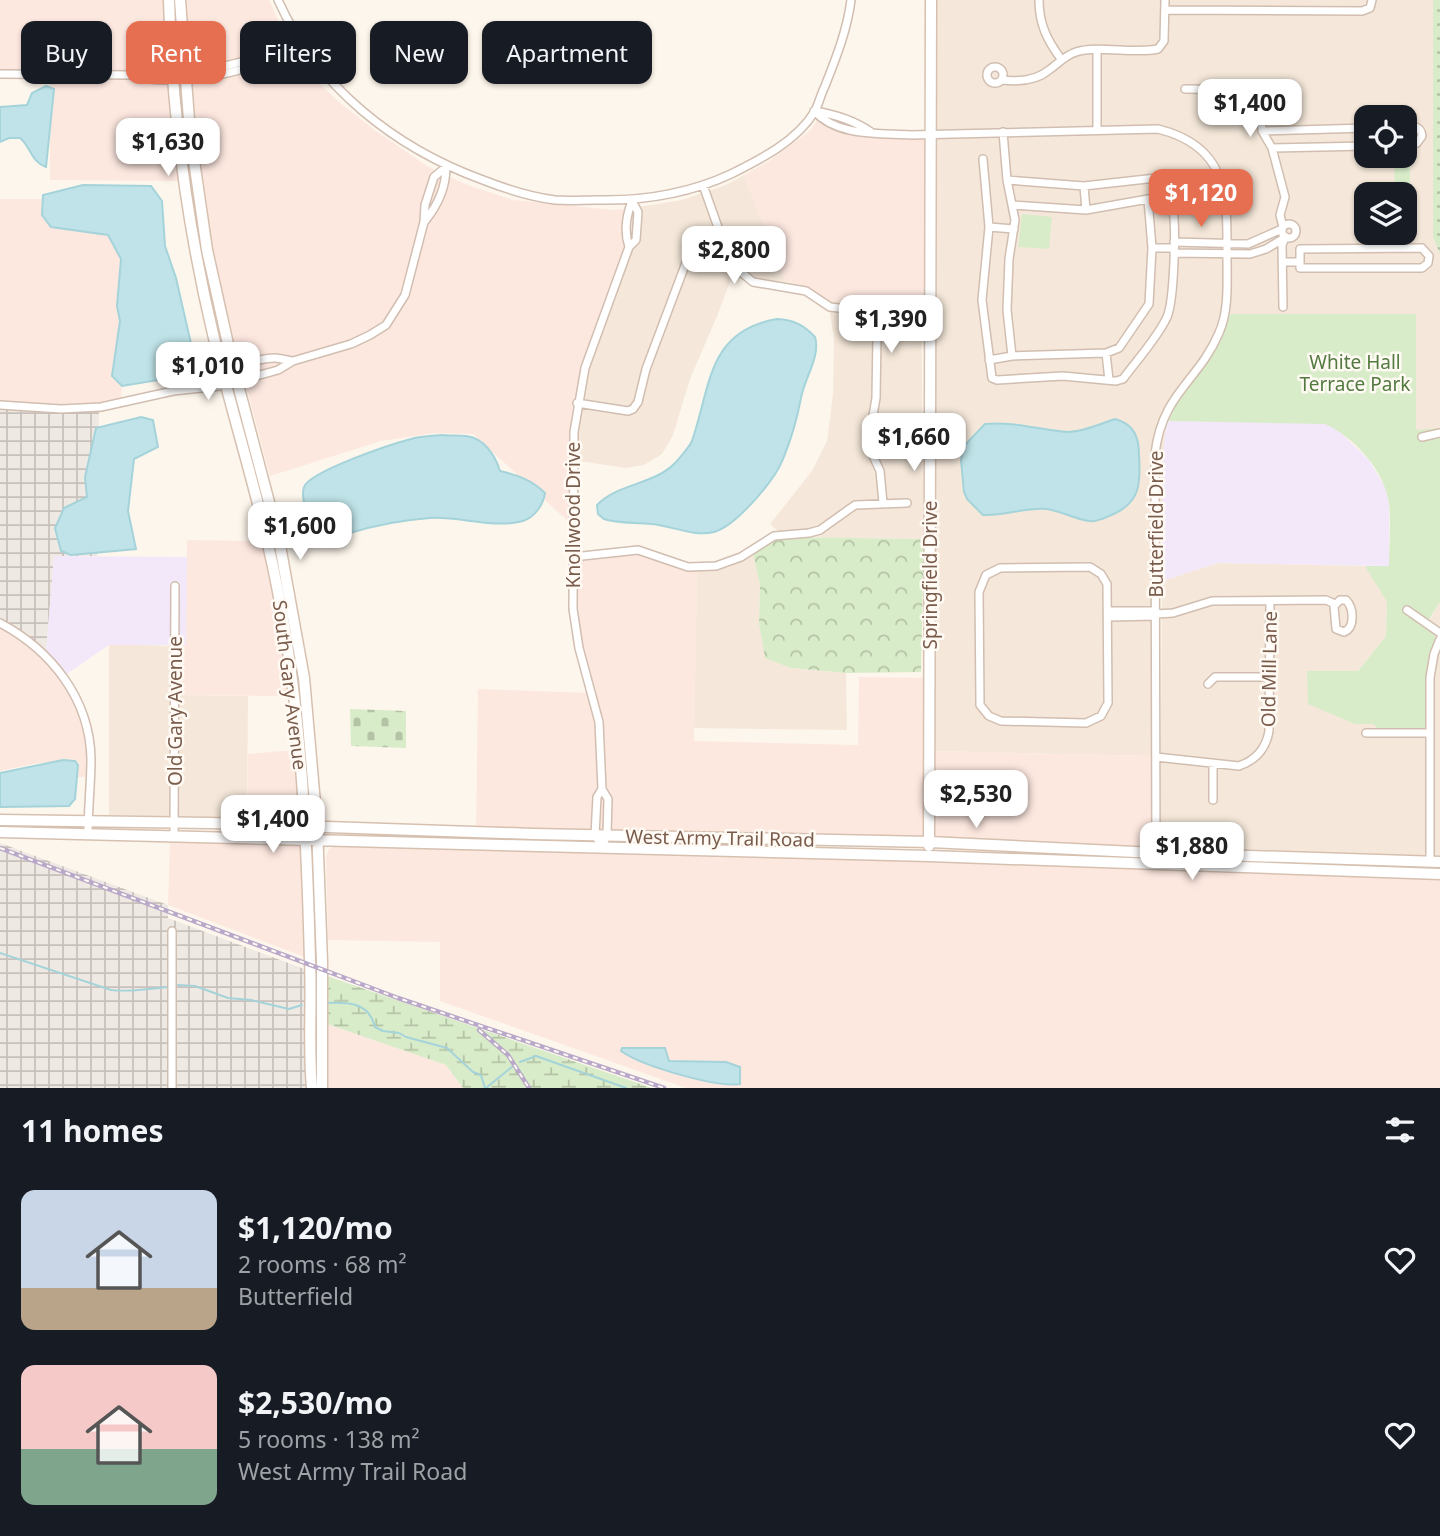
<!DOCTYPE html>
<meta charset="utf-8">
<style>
:root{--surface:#171b24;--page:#20242c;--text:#f1f3f6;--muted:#9ea1a6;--accent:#e76f51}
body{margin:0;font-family:"Noto Sans",sans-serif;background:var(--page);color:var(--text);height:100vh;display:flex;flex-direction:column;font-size:26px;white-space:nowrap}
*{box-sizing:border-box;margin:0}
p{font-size:23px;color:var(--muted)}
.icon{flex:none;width:38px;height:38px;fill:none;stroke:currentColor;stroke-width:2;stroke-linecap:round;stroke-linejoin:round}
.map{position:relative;height:1088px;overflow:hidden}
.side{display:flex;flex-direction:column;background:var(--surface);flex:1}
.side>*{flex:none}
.top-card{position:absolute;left:21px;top:21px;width:700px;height:63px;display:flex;gap:14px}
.buttons{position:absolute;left:1354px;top:105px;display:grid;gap:14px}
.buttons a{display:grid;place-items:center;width:63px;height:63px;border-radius:14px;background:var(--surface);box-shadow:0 2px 5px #0004;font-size:35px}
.price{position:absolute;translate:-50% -60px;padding:0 16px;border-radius:14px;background:#fff;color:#222;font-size:23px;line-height:46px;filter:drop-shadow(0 2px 4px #0008)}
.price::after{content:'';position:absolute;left:50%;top:42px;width:21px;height:16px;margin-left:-10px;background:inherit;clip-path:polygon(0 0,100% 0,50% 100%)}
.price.active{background:var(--accent);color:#fff}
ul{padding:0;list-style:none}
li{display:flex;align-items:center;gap:21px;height:175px;padding:0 21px}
li span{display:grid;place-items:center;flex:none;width:196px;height:140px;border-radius:14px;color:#555}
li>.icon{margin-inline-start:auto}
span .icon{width:84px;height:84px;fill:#fffc;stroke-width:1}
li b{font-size:30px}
h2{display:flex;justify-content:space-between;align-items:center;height:84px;padding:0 21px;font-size:30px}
.chip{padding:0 24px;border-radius:14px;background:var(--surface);box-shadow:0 2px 5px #0004;font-size:24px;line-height:63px}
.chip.active{background:var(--accent);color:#fff}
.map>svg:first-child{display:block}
.residential{fill:#f5e8da;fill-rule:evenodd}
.commercial{fill:#fde8e0}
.industrial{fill:url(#industrial-grid)}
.education{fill:#f3e8fa}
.grass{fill:url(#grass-dots)}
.forest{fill:url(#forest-crowns)}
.wetland{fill:url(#wetland-marsh)}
.cemetery{fill:url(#cemetery-stones)}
.park{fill:#d8ecc9}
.water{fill:#bfe3e8;stroke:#a5d3da;stroke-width:2}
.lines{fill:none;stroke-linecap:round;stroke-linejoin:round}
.stream{stroke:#a5d3da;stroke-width:2}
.street-casing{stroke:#d1beb0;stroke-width:10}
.secondary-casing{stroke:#d6c0b0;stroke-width:13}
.street{stroke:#fff;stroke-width:7}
.secondary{stroke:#fff;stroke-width:10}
.rail-casing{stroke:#b9a8c9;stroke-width:4.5}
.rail{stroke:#fffaf3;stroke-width:2;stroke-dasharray:5;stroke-linecap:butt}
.labels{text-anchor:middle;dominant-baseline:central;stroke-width:5;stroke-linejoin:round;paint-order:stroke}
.park-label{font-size:19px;fill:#537a41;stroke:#fffaf3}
.street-label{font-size:19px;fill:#7a5c4d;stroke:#fffaf3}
</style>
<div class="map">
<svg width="1440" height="1088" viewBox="0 0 1440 1088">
<defs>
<pattern id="industrial-grid" width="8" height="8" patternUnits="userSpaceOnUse" patternTransform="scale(1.75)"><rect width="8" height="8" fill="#efe9e4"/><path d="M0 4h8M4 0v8" fill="none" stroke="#c7c0bb"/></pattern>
<pattern id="grass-dots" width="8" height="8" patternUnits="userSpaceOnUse" patternTransform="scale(1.75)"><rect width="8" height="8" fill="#d8ecc9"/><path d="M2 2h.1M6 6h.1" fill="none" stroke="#b4c2a5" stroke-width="1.8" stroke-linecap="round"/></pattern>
<pattern id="forest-crowns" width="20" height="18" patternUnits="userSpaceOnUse" patternTransform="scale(1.75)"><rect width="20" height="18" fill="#d8ecc9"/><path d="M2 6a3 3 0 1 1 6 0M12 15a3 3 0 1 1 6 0" fill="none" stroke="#b4c2a5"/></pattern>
<pattern id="wetland-marsh" width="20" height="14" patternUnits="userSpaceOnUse" patternTransform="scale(1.75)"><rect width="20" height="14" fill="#d8ecc9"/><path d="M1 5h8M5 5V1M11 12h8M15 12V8" fill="none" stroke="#b4c2a5"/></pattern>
<pattern id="cemetery-stones" width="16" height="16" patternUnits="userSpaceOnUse" patternTransform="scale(1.75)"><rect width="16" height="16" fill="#d8ecc9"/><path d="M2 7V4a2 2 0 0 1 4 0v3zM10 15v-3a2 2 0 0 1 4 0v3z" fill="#b4c2a5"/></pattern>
</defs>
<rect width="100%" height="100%" fill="#fdf6ec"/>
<path class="residential" d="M933 0H1433V237L1440 254V428L1416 431 1230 314 1222 337 1210 360 1175 404 1165 433 1162 536H1154V756L931 751ZM1367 117H1405V156H1367ZM1367 194H1405V233H1367Z
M744 175 786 282 751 278 731 279 718 314 690 379 673 435 662 454 644 465 625 468 580 461 571 476 574 405 583 365 631 235 632 208 682 200 726 185Z
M828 301H921L924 539 785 537 770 524 812 471 827 441 833 394 834 338Z
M753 555 760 584 759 623 791 668 846 673 847 730 694 728 697 570 727 568Z
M1218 563 1366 566 1387 602 1386 636 1358 671H1307L1355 724H1373L1436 645 1432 632 1424 628 1440 602V858L1160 848 1162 581Z
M109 644 173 646 172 821 109 819Z
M177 695 248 696 247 822 176 821Z"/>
<path class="commercial" d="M0 0H167L169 66 130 72 0 71Z
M184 0H269L287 40 266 51 219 66H187Z
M293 49 309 73 339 102 376 131 427 166 443 174 465 184 513 200 613 210 632 208 631 235 583 365 574 405 571 444V524L473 434 434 433 381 441 270 476 243 375 235 355 211 252 199 177 191 79 263 65Z
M50 75 129 76 169 81 180 181 50 180Z
M820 115 870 134 929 136 928 301H828L806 286 786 282 744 175 769 161 811 130Z
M0 199H50L130 240 121 400 71 407 0 404Z
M187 540 262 541 291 696 177 695V645L186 644Z
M639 553 697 570 694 741 858 745 859 677 927 678 926 840 476 829 478 689 590 693 597 738H603L599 705 579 634 577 560Z
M0 626 15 634 43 656 67 687 83 724 89 761 87 777H77L79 763 73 759 33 764 0 771Z
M295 750 299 822H247L248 754Z
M931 751 1154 756V850L932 841Z
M170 841 301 843 307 958 168 905Z
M335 846 742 855 1440 879V1088H686L440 1001V942L328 940 326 857 329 849Z
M327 1024 446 1065 463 1088H326Z"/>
<path class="industrial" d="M0 408 99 409 97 556H54L46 652 16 629 0 622Z
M0 843 168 905V918L307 970V1088H0Z"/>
<path class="education" d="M1168 421 1312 422 1326 424 1338 430 1369 460 1385 487 1389 504V566L1218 563 1162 581 1163 463 1165 433Z
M54 556 187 557 186 645H109L65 675 46 652Z"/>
<path class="grass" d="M1433 0H1440V254L1433 237Z"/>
<path class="forest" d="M785 537 924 539 921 672 846 673 791 668 765 658 759 623 760 584 753 555 771 542Z"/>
<path class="wetland" d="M327 976 652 1088H463L446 1065 327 1024Z"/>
<path class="cemetery" d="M350 709 406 711V748L351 746Z"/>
<path class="park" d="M1394 161H1410V194H1395Z
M1022 214 1052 217 1049 249 1018 247Z
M1230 314H1416V430L1440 428V602L1424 627 1432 632 1436 639 1427 725 1424 730 1379 729 1373 724H1355L1308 704 1307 671H1358L1386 636 1387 602 1365 566H1389C1389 546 1391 524 1389 504 1385 471 1355 438 1325 424L1168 421C1178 397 1195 381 1209 360 1219 346 1225 330 1230 314Z"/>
<path class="water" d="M46 86 54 89 46 167C31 162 31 147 20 138H9L0 142V107L27 105 32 93Z
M83 185 151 186 162 201 165 246 176 278 195 361 164 379 122 386 112 376 120 321 117 306 121 259 108 235 51 227 42 215 43 195Z
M777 319C794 320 804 325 815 337 821 356 804 379 801 398 797 419 791 440 783 459 775 480 736 526 714 532 694 537 672 526 652 524 636 522 619 524 604 519L598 514 597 505C618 483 655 485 676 462 681 456 689 448 692 441 711 386 707 331 777 319Z
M141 417 153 420 158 447 134 459 128 511 136 549 71 555 61 551 55 528 64 508 87 497 85 477 96 428Z
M1115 419C1134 424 1139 437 1139 455 1141 485 1140 504 1109 516 1102 519 1096 522 1089 521 1074 519 1061 511 1047 509 1026 507 1005 516 983 515L967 499 964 492 961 460 964 446 985 424C1014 421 1039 430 1067 432 1083 432 1100 424 1115 419Z
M443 435C451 436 458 435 466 436 484 438 495 455 500 471 517 475 532 480 545 493 543 505 535 517 523 521 493 529 460 516 430 518 403 520 376 525 350 533 345 535 332 535 324 536 314 526 299 503 304 487 310 471 392 444 411 439 421 436 432 436 443 435Z
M63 760 75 761 78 765 75 799 69 806 0 807V773Z
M622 1048H665L669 1061 726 1062 740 1067V1084C717 1088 642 1066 621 1051Z"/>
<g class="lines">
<path class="stream" d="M0 953 111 990C126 992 152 989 168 987
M178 985 195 986 228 998 251 1000 289 1009 302 1005
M326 1003C348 1002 369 1002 375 1027L383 1031 399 1033 406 1037 447 1048 473 1072 481 1075 485 1088
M520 1062 536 1056 626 1088
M486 1088 513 1066"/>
<defs>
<path id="street" d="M278 0C317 87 395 148 483 180 506 189 531 197 555 200 569 201 583 200 597 200 644 201 688 194 731 174 761 159 797 141 815 111 819 103 821 94 825 86 836 58 847 31 851 0
M1039 0C1039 24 1047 40 1061 59
M1165 10 1362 11 1370 8 1372 0
M987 75a8 8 0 1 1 16 0a8 8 0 1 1-16 0Z
M0 74 131 75C171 89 270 72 298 40
M132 74 142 71 221 67 241 62 296 40
M1002 80C1019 82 1036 81 1049 70 1059 63 1064 56 1076 52 1097 45 1135 54 1158 49L1164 41 1165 0
M1185 89 1256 90 1259 94 1262 131 1272 148 1285 197 1280 215 1283 227
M814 111C838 137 879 133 911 135L1158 129C1231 147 1227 199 1227 260 1227 284 1229 310 1219 333 1198 382 1162 393 1155 454L1156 865
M814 111C833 114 855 121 871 132
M1405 127C1414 126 1421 126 1422 136L1417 143 1405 144
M1097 129V51
M1262 131 1367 128
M1003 132 1007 180 1015 220 1009 259 1007 310 1012 356 1106 353 1119 348 1149 304 1152 248 1148 199 1086 210 1013 205
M1272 148 1367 146
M983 159 989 227
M1007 180 1084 186 1156 178C1165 184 1170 196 1172 205 1177 223 1174 301 1167 317 1158 337 1137 360 1123 379L1116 381 1063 376 997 380 992 378 982 300 989 227 1014 229
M1084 186 1086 210
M425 221C438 205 446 188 446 167
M1282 231a7 7 0 1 1 14 0a7 7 0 1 1-14 0Z
M720 233 736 268 753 282 806 291 830 307 855 310 870 318 875 327 877 337 876 398 869 439 870 449 880 471 883 503
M1174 242 1248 244 1282 229
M629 247C624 232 626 216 632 201
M1152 248H1174
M1174 253 1250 254 1266 249 1286 237
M1284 262H1300V249L1422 248 1429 256 1428 263 1422 268H1300V262
M1283 307 1282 245 1285 238
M1106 353 1109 380
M989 360 1012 356
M173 391C191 379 254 358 275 358 280 358 286 360 292 361
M577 403 628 411 633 409 638 402 646 369 687 260 698 245 720 233 703 185
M0 405 61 409 101 407 173 391 220 386 278 370 293 361 351 344 370 335 386 325 405 295 424 222 425 205 434 177 446 167
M1422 437 1440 433
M573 557 638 550 688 567 716 566 741 557 774 536 809 533 820 530 855 505 907 503
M1090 567 1101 574 1107 584 1108 703 1101 716 1086 723 1001 721 989 716 980 705 979 592 986 575 1000 568Z
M1340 600H1346C1354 608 1355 628 1344 632L1336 629 1334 606Z
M1407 610 1440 633
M1108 611H1156
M1156 614 1173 613 1212 601 1326 600 1335 604
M1108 617 1156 616
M0 623C51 650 90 699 91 759 91 783 88 809 88 834
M1208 684 1215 677H1269
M1366 733H1430
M1156 757 1239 766C1256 760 1266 749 1269 731L1270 601
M602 789 597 797 595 835 602 847
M1213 800V764
M174 837 175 586
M602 847 607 835 608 799 602 789 599 722 579 648 573 609 574 432 585 368 629 247 636 240 638 212 632 201
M1430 862V678L1434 654 1440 639
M172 931V1088"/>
<path id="secondary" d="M169 0C172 113 187 224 213 334 235 426 265 515 281 608 302 724 307 843 310 961 312 1003 308 1046 312 1088
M180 0 190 133 207 250 232 362 279 540 304 678 317 826 322 962V1088
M0 820 210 823 534 834 930 842 1156 853 1440 862
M0 832 929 856 1440 874
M929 846 931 0"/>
</defs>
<use href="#street" class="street-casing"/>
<use href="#secondary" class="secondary-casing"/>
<use href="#street" class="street"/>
<use href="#secondary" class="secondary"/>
<defs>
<path id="rail" d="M0 848 398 998 664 1088
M479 1030 508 1055 529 1088"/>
</defs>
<use href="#rail" class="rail-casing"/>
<use href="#rail" class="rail"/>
</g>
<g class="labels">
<g class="park-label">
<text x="1355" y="362">White Hall<tspan x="1355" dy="22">Terrace Park</tspan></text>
</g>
<g class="street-label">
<text transform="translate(573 515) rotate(-90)">Knollwood Drive</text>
<text transform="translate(1156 524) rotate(-90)">Butterfield Drive</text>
<text transform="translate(930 575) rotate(-90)">Springfield Drive</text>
<text transform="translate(1269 669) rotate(-89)">Old Mill Lane</text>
<text transform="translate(290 685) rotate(83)">South Gary Avenue</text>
<text transform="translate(175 711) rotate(-90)">Old Gary Avenue</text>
<text transform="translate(720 838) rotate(1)">West Army Trail Road</text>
</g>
</g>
</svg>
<div class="buttons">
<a><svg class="icon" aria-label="locate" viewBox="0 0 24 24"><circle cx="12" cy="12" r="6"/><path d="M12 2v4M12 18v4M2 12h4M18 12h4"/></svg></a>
<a><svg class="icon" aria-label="layers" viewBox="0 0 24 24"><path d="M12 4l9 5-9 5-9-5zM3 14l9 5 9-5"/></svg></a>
</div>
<b class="price" style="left:1250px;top:139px">$1,400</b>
<b class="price" style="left:168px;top:178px">$1,630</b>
<b class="price active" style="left:1201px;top:229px">$1,120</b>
<b class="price" style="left:734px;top:286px">$2,800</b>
<b class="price" style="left:891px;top:355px">$1,390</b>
<b class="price" style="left:208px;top:402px">$1,010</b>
<b class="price" style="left:914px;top:473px">$1,660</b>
<b class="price" style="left:300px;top:562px">$1,600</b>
<b class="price" style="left:976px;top:830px">$2,530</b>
<b class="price" style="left:273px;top:855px">$1,400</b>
<b class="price" style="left:1192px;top:882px">$1,880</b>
<div class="top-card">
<a class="chip">Buy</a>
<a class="chip active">Rent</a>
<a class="chip">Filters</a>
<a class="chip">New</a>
<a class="chip">Apartment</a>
</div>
</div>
<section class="side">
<h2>11 homes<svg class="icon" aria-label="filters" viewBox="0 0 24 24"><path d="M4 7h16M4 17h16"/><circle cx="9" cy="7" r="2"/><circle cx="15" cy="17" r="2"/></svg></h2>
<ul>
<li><span style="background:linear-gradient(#c9d6e8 70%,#b9a48a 0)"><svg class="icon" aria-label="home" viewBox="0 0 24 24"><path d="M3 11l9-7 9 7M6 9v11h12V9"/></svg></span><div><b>$1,120/mo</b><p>2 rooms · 68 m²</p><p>Butterfield</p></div><svg class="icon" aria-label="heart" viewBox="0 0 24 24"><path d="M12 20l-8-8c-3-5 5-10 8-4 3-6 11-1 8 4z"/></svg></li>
<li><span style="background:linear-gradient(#f6c9c9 60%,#7fa58c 0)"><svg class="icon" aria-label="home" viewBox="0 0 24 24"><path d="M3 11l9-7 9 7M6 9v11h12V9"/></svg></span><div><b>$2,530/mo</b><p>5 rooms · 138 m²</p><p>West Army Trail Road</p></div><svg class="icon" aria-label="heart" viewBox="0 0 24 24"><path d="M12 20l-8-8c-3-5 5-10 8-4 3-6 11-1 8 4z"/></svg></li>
</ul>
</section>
